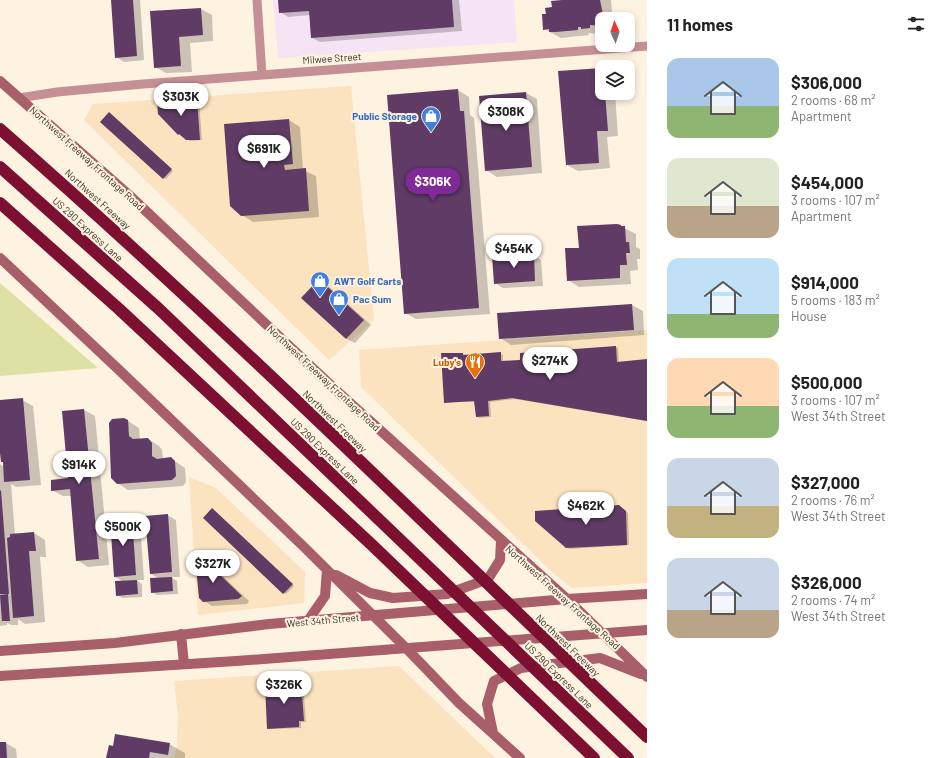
<!DOCTYPE html>
<meta charset="utf-8">
<style>
:root{--surface:#fff;--page:#f2f2f2;--text:#222;--muted:#767676;--accent:#802a99}
body{margin:0;font-family:Barlow,sans-serif;background:var(--page);color:var(--text);height:100vh;display:flex;flex-direction:column;font-size:15px;white-space:nowrap}
*{box-sizing:border-box;margin:0}
p{font-size:13px;color:var(--muted)}
.icon{flex:none;width:22px;height:22px;fill:none;stroke:currentColor;stroke-width:2;stroke-linecap:round;stroke-linejoin:round}
.map{position:relative;flex:1;overflow:hidden}
.panel{display:flex;flex-direction:column;background:var(--surface);width:300px}
.panel>*{flex:none}
.needle{width:26px;rotate:357deg}
.tools{position:absolute;left:595px;top:12px;display:grid;gap:8px}
.tools a{display:grid;place-items:center;width:40px;height:40px;border-radius:8px;background:var(--surface);box-shadow:0 2px 6px #0003;font-size:20px}
.price{position:absolute;translate:-50% -34px;padding:0 9px;border-radius:14px;background:#fff;color:#222;font-size:13px;line-height:26px;filter:drop-shadow(0 1px 2px #0008)}
.price::after{content:'';position:absolute;left:50%;top:24px;width:12px;height:9px;margin-left:-6px;background:inherit;clip-path:polygon(0 0,100% 0,50% 100%)}
.price.selected{background:var(--accent);color:#fff}
ul{padding:0;list-style:none}
li{display:flex;align-items:center;gap:12px;height:100px;padding:0 20px}
li span{display:grid;place-items:center;flex:none;width:112px;height:80px;border-radius:12px;color:#555}
li>.icon{margin-inline-start:auto}
span .icon{width:48px;height:48px;fill:#fffc;stroke-width:1}
li b{font-size:17px}
h2{display:flex;justify-content:space-between;align-items:center;height:48px;padding:0 20px;font-size:17px}
main{display:flex;flex:1;min-height:0}
.map>svg:first-child{display:block}
.built{fill:#fbe3bf}
.education{fill:#f6e3f4}
.green{fill:#dde1a6}
.shadow{fill:#0003}
.building{fill:#5f3b65}
.lines{fill:none;stroke-linecap:round;stroke-linejoin:round}
.street{stroke:#c49096;stroke-width:9}
.secondary{stroke:#a85f6a;stroke-width:10}
.highway{stroke:#7d1031;stroke-width:12}
.labels{text-anchor:middle;dominant-baseline:central;stroke-width:4;stroke-linejoin:round;paint-order:stroke}
.street-label{font-size:10px;fill:#383126;stroke:#fef2e1}
.shop-label{font-size:10px;font-weight:bold;fill:#366cbe;stroke:#fef2e1;text-anchor:start}
.food-label{font-size:10px;font-weight:bold;fill:#c56008;stroke:#fef2e1;text-anchor:end}
</style>
<main>
<div class="map">
<svg width="647" height="758" viewBox="0 0 647 758">
<rect width="100%" height="100%" fill="#fef2e1"/>
<path class="built" d="M351 86 374 320 329 360 84 120 93 104Z
M647 330V583L572 588 554 574 361 387 359 350Z
M189 477 216 488 305 572 304 603 198 615Z
M399 666 495 758H174L177 746 178 715 174 681Z"/>
<path class="education" d="M273 0H514L517 42 278 58Z"/>
<path class="green" d="M0 283 98 368 0 376Z"/>
<path class="shadow" d="M112 0H140L144 60 124 62 116 57Z
M279 0H459L462 31 320 42 312 38 310 15 288 17 280 12Z
M565 0H611L612 12 614 14V19H602L601 34 588 33 589 35 561 38 544 29 547 14Z
M201 9 212 15 213 41 190 43 192 72 166 73 155 67Z
M602 69V93H615L618 136 607 137 610 168 578 171 567 165Z
M458 90 469 97 470 115 474 118 490 314 416 319 405 313Z
M526 93 537 99 542 173 497 177 486 170Z
M197 100 199 101 202 140 190 141 182 135 178 134 158 102Z
M111 115 173 171 166 179 164 178Z
M289 120 300 127 303 170 316 176 319 217 253 222 242 215 225 125Z
M620 226 636 234V247L640 249V259H637L638 270 630 271 631 284 579 287 568 280 580 249Z
M533 255 541 260 543 286 503 288 495 283Z
M319 280 327 285 371 325 355 343 347 339 302 298Z
M632 305 643 311 644 335 511 345 500 338Z
M615 347 618 348 619 362 647 360V421L515 399 490 402 491 417 479 418 477 416 475 402H445L442 354H463L466 356 500 353 503 355V362Z
M22 400 33 406 41 485 16 487 11 484 15 535 34 533 45 540 46 557H40L45 622 25 624 18 619V625H11L7 623V625L0 626V633V464L4 467 0 441V401Z
M84 410 95 416 109 565 88 567 77 560 71 496H63L52 490 69 479Z
M128 421 139 428 140 440 148 439 159 446 162 450 163 459 170 458 185 468 186 482 183 486 128 490 117 483Z
M621 508 628 513 629 545 569 549 567 547Z
M213 509 294 586 286 594 284 593Z
M167 515 176 520 180 577H171L177 581 178 594 157 595 152 592 160 579 151 574Z
M132 518 140 523 144 580H136L142 584V597L122 598 117 595 124 582 115 577Z
M198 555 206 560 249 601 247 604 212 606 204 601Z
M301 682 303 683 306 722H301V728L268 729Z
M0 743H6L16 749 17 758H0Z
M169 744 185 753V758H107Z"/>
<path class="building" d="M111 0H133L137 56 115 58Z
M278 0H452L454 27 311 38 309 11 279 13Z
M562 0H600L604 19H602V26L590 25V28L581 29V27H578V30L556 32H549V29L543 30 542 14H546L545 8 552 7 551 1Z
M201 8 203 35 179 37 181 66 154 68 150 11Z
M602 68V93H605L608 131H597L599 163 566 165 558 71Z
M458 89 460 111H464L479 308 404 314 387 95Z
M526 92 532 167 485 171 479 96Z
M197 99 200 140H186L179 134 178 135 158 114 157 101Z
M109 112 172 169 163 179 100 122Z
M289 119 293 164 284 165 285 170 306 168 309 211 241 216 230 206 224 124Z
M617 224 621 225V226H625L626 242H629L630 253H626L627 265H620V278L567 281 565 248H579L577 226Z
M534 254 535 281 494 284 492 256Z
M319 279 364 320 346 339 301 298Z
M632 304 634 330 499 339 497 313Z
M616 346 617 362 647 359V421L512 398 488 401 489 416 476 417 474 401 444 403 441 353H463V355L501 352V361L520 360V353Z
M23 398 30 480 4 482 3 462H1L0 453V400Z
M84 409 99 559 76 561 70 489 51 491V480L68 478 62 411Z
M124 418 128 420 129 436 133 439 148 438 152 443V456L157 459 171 457 175 461 176 476 172 480 117 484 111 478 109 423 112 419Z
M1 490 9 594H0V491Z
M619 505 626 511 627 545 566 548 535 521V511Z
M212 508 293 584 283 594 203 518Z
M168 514 172 572 150 574 145 516Z
M132 517 136 575 114 577 110 519Z
M34 532 36 551H29L34 616 13 618 7 538 10 537V534Z
M198 554 242 596 238 599 203 602 199 598 195 557Z
M172 577 173 591 151 593 150 578Z
M137 580 138 594 116 596 115 581Z
M8 594 10 621H2L0 595Z
M301 681 304 721H299V727L267 729 265 684Z
M115 734 170 743 168 755 150 752 149 758H106L109 745 113 746Z
M0 742H6L7 758H0Z"/>
<g class="lines">
<path class="street" d="M257 0 262 75
M19 98 57 92 143 84 647 46"/>
<path class="secondary" d="M0 81 129 195 339 393 567 599 647 677
M0 258 117 368 303 546 407 649 459 703 520 758
M336 575 370 593 393 598 447 594 488 579 500 560 501 541
M307 622 325 596 327 570
M181 634 184 664
M0 651 115 643 269 624 567 599 647 594
M0 676 236 661 647 630
M493 733 487 704 494 681 521 668 600 658 641 674"/>
<path class="highway" d="M0 129C223 324 433 532 647 737
M0 167 159 309 628 758
M0 203 119 309 372 545 594 758"/>
</g>
<defs>
<symbol id="shop-pin" viewBox="-11 -11 22 30"><path d="M0 17L-7.5 6A9.5 9.5 0 1 1 7.5 6Z" fill="#3f7fe0" stroke="#fef2e1"/><path d="M-5-2.5h2.3a2.7 3.5 0 0 1 5.4 0H5L5.5 6h-11ZM-1.5-2.5h3a1.5 2.3 0 0 0-3 0Z" fill="#fff"/></symbol>
<symbol id="restaurant-pin" viewBox="-11 -11 22 30"><path d="M0 17L-7.5 6A9.5 9.5 0 1 1 7.5 6Z" fill="#e8710a" stroke="#fef2e1"/><path d="M-5-6h1v4h1v-4h1v4h1v-4h1v5L-1.5 .5V6h-2V.5L-5-1ZM5-6V6H3V1.5H1.5Q1.5-4 5-6Z" fill="#fff"/></symbol>
</defs>
<g fill-rule="evenodd">
<use href="#shop-pin" x="420" y="105" width="22" height="30"/>
<use href="#shop-pin" x="309" y="270" width="22" height="30"/>
<use href="#shop-pin" x="328" y="288" width="22" height="30"/>
<use href="#restaurant-pin" x="464" y="351" width="22" height="30"/>
</g>
<g class="labels">
<g class="street-label">
<text transform="translate(332 58) rotate(-4)">Milwee Street</text>
<text transform="translate(87 158) rotate(42)">Northwest Freeway Frontage Road</text>
<text transform="translate(98 199) rotate(42)">Northwest Freeway</text>
<text transform="translate(88 229) rotate(42)">US 290 Express Lane</text>
<text transform="translate(324 378) rotate(43)">Northwest Freeway Frontage Road</text>
<text transform="translate(335 421) rotate(44)">Northwest Freeway</text>
<text transform="translate(325 451) rotate(44)">US 290 Express Lane</text>
<text transform="translate(563 597) rotate(42)">Northwest Freeway Frontage Road</text>
<text transform="translate(323 620) rotate(-5)">West 34th Street</text>
<text transform="translate(568 645) rotate(44)">Northwest Freeway</text>
<text transform="translate(559 675) rotate(44)">US 290 Express Lane</text>
</g>
<g class="shop-label">
<text x="417" y="116" text-anchor="end">Public Storage</text>
<text x="334" y="281">AWT Golf Carts</text>
<text x="353" y="299">Pac Sum</text>
</g>
<g class="food-label">
<text x="461" y="362">Luby's</text>
</g>
</g>
</svg>
<div class="tools">
<a><svg class="needle" viewBox="-14 -14 28 28"><path d="M0-13l5 13h-10z" fill="#e53935"/><path d="M0 13l5-13h-10z" fill="#767676"/></svg></a>
<a><svg class="icon" aria-label="layers" viewBox="0 0 24 24"><path d="M12 4l9 5-9 5-9-5zM3 14l9 5 9-5"/></svg></a>
</div>
<b class="price" style="left:181px;top:117px">$303K</b>
<b class="price" style="left:506px;top:132px">$308K</b>
<b class="price" style="left:264px;top:169px">$691K</b>
<b class="price selected" style="left:433px;top:202px">$306K</b>
<b class="price" style="left:514px;top:269px">$454K</b>
<b class="price" style="left:550px;top:381px">$274K</b>
<b class="price" style="left:79px;top:485px">$914K</b>
<b class="price" style="left:586px;top:526px">$462K</b>
<b class="price" style="left:123px;top:547px">$500K</b>
<b class="price" style="left:213px;top:584px">$327K</b>
<b class="price" style="left:284px;top:705px">$326K</b>
</div>
<section class="panel">
<h2>11 homes<svg class="icon" aria-label="filters" viewBox="0 0 24 24"><path d="M4 7h16M4 17h16"/><circle cx="9" cy="7" r="2"/><circle cx="15" cy="17" r="2"/></svg></h2>
<ul>
<li><span style="background:linear-gradient(#a9c7e8 60%,#8fb573 0)"><svg class="icon" aria-label="home" viewBox="0 0 24 24"><path d="M3 11l9-7 9 7M6 9v11h12V9"/></svg></span><div><b>$306,000</b><p>2 rooms · 68 m²</p><p>Apartment</p></div></li>
<li><span style="background:linear-gradient(#dfe7d0 60%,#b9a48a 0)"><svg class="icon" aria-label="home" viewBox="0 0 24 24"><path d="M3 11l9-7 9 7M6 9v11h12V9"/></svg></span><div><b>$454,000</b><p>3 rooms · 107 m²</p><p>Apartment</p></div></li>
<li><span style="background:linear-gradient(#bfe0f5 70%,#8fb573 0)"><svg class="icon" aria-label="home" viewBox="0 0 24 24"><path d="M3 11l9-7 9 7M6 9v11h12V9"/></svg></span><div><b>$914,000</b><p>5 rooms · 183 m²</p><p>House</p></div></li>
<li><span style="background:linear-gradient(#ffd9b3 60%,#8fb573 0)"><svg class="icon" aria-label="home" viewBox="0 0 24 24"><path d="M3 11l9-7 9 7M6 9v11h12V9"/></svg></span><div><b>$500,000</b><p>3 rooms · 107 m²</p><p>West 34th Street</p></div></li>
<li><span style="background:linear-gradient(#c9d6e8 60%,#c2b280 0)"><svg class="icon" aria-label="home" viewBox="0 0 24 24"><path d="M3 11l9-7 9 7M6 9v11h12V9"/></svg></span><div><b>$327,000</b><p>2 rooms · 76 m²</p><p>West 34th Street</p></div></li>
<li><span style="background:linear-gradient(#c9d6e8 65%,#b9a48a 0)"><svg class="icon" aria-label="home" viewBox="0 0 24 24"><path d="M3 11l9-7 9 7M6 9v11h12V9"/></svg></span><div><b>$326,000</b><p>2 rooms · 74 m²</p><p>West 34th Street</p></div></li>
</ul>
</section>
</main>
